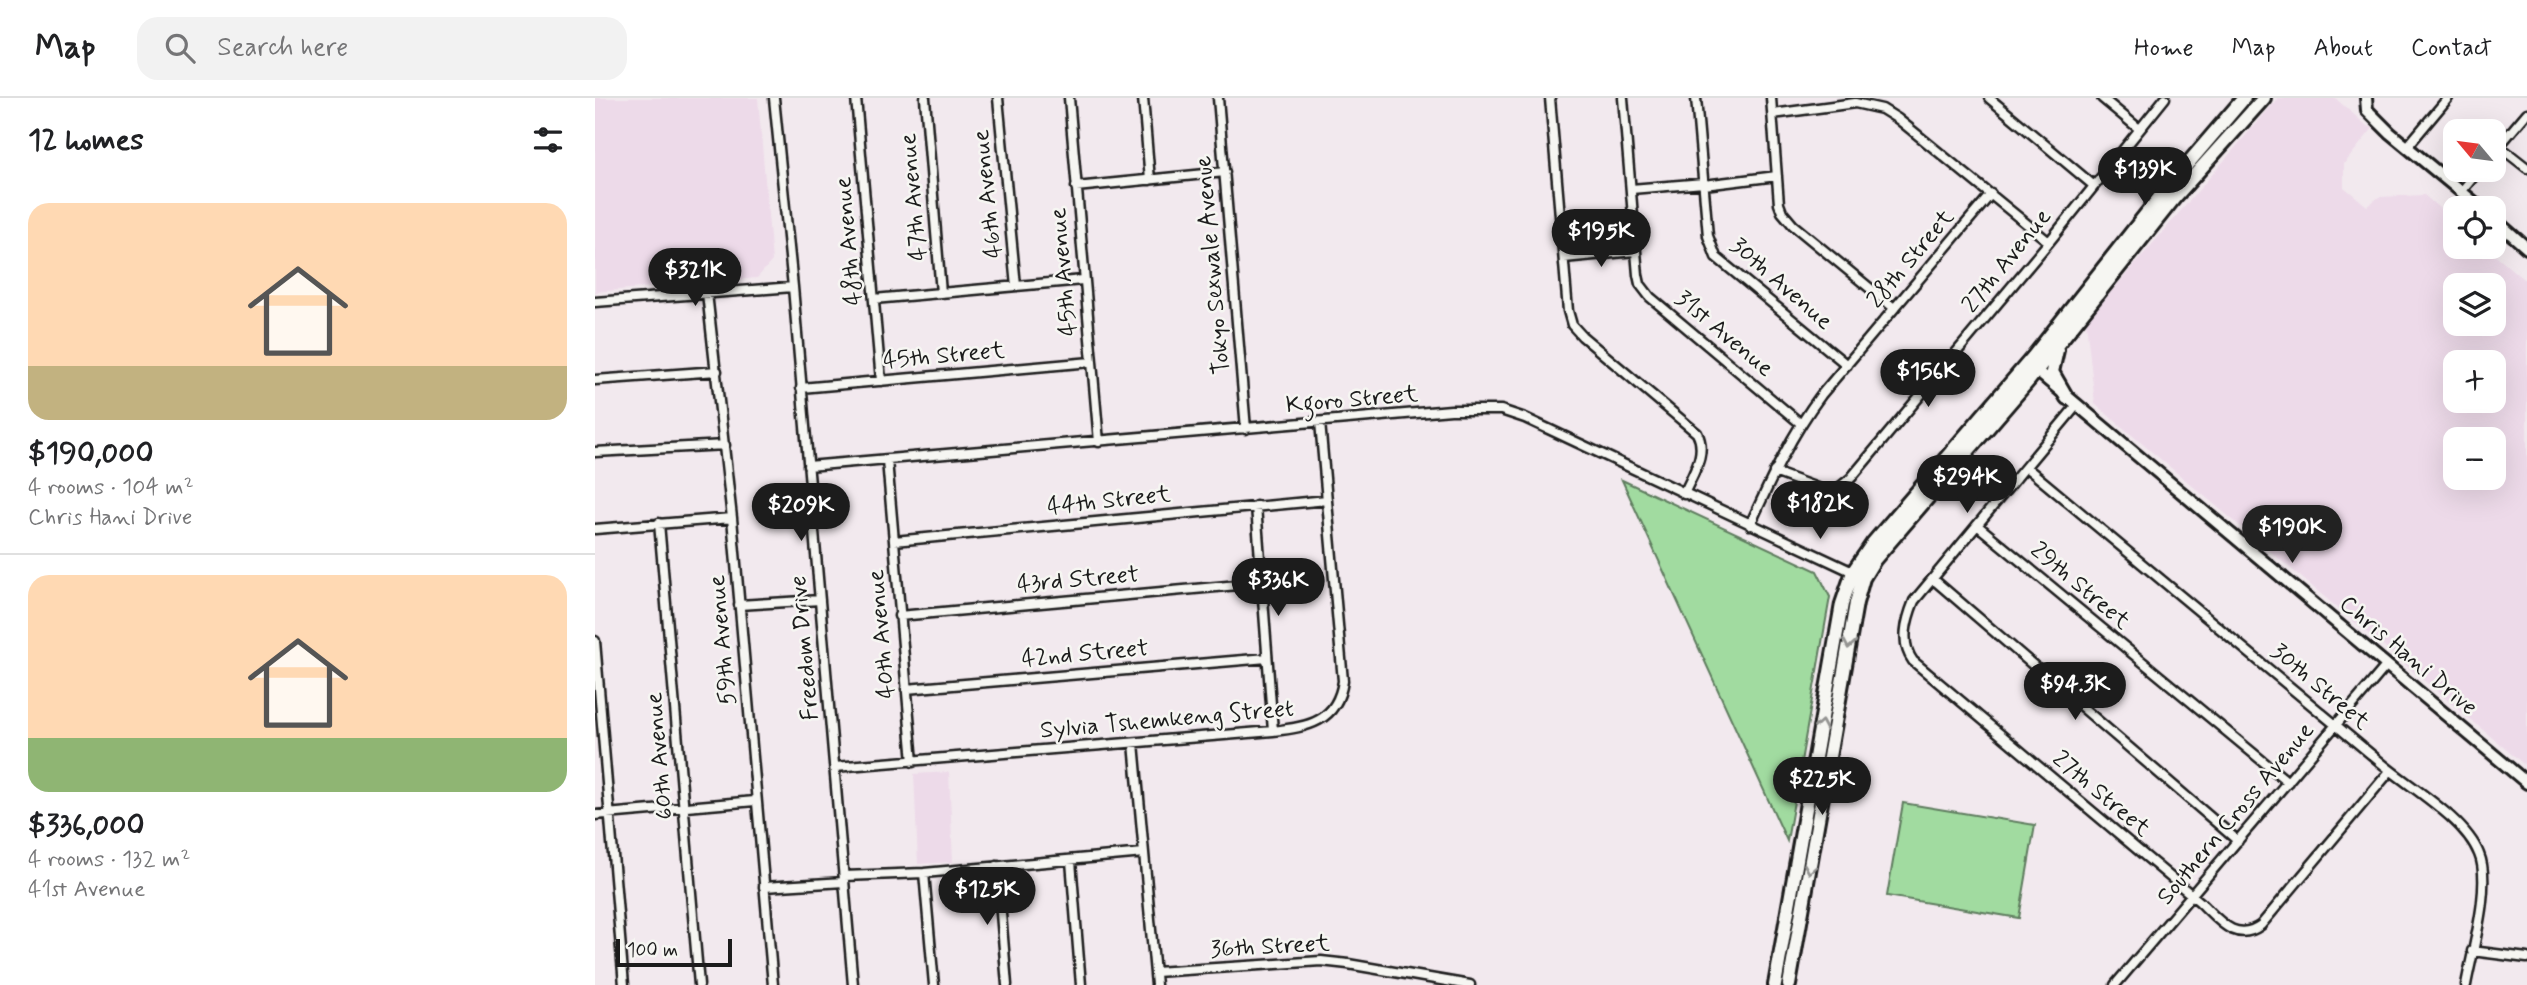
<!DOCTYPE html>
<meta charset="utf-8">
<style>
:root{--surface:#fff;--page:#f2f2f2;--text:#202124;--muted:#757577;--line:#e0e0e0;--accent:#1c1c1c}
body{margin:0;font-family:Mynerve,sans-serif;background:var(--page);color:var(--text);height:100vh;display:flex;flex-direction:column;font-size:26px;white-space:nowrap}
*{box-sizing:border-box;margin:0}
p{font-size:23px;color:var(--muted)}
.icon{flex:none;width:38px;height:38px;fill:none;stroke:currentColor;stroke-width:2;stroke-linecap:round;stroke-linejoin:round}
.map{position:relative;flex:1;overflow:hidden}
.sheet{display:flex;flex-direction:column;background:var(--surface);width:595px}
.sheet>*{flex:none}
.needle{width:46px;rotate:299deg}
.tools{position:absolute;left:1848px;top:21px;display:grid;gap:14px}
.tools a{display:grid;place-items:center;width:63px;height:63px;border-radius:14px;background:var(--surface);box-shadow:0 7px 28px #0002;font-size:35px}
.scale{position:absolute;left:21px;bottom:18px;width:116px;box-sizing:border-box;padding-left:7px;border:4px solid #1c1c1c;border-top:0;font-size:19px;line-height:24px;white-space:nowrap;color:#1c1c1c;-webkit-text-stroke:5px #f6f6f2;paint-order:stroke}
.price{position:absolute;translate:-50% -60px;padding:0 16px;border-radius:24px;background:var(--accent);color:#fff;font-size:23px;line-height:46px;filter:drop-shadow(0 2px 4px #0008)}
.price::after{content:'';position:absolute;left:50%;top:42px;width:21px;height:16px;margin-left:-10px;background:inherit;clip-path:polygon(0 0,100% 0,50% 100%)}
.price.active{background:#222;color:#fff}
ul{padding:0;list-style:none}
li{display:grid;align-content:center;gap:14px;height:371px;padding:0 28px}
li+li{border-top:2px solid var(--line)}
li span{display:grid;place-items:center;height:217px;border-radius:21px;color:#555}
li>.icon{margin-inline-start:auto}
span .icon{width:126px;height:126px;fill:#fffc;stroke-width:1}
li b{font-size:30px}
h2{display:flex;justify-content:space-between;align-items:center;height:84px;padding:0 28px;font-size:30px}
header{display:flex;align-items:center;gap:42px;box-sizing:border-box;height:98px;padding:0 35px;background:var(--surface);border-bottom:2px solid var(--line)}
header strong{font-size:33px}
nav{display:flex;gap:38px;margin-inline-start:auto;font-size:24px}
.search{width:490px;height:63px;background:var(--page);display:flex;align-items:center;gap:18px;box-sizing:border-box;padding:0 24px;border-radius:21px;color:var(--muted);font-size:26px}
main{display:flex;flex:1;min-height:0}
.map>svg:first-child{display:block}
.built{fill:#eddae9;fill-rule:evenodd}
.green{fill:#a1dba0;stroke:#5e7c5e;stroke-width:2}
.lines{fill:none;stroke-linecap:round;stroke-linejoin:round}
.minor-casing{stroke:#1c1c1c;stroke-width:13}
.tertiary-casing{stroke:#1c1c1c;stroke-width:16}
.secondary-casing{stroke:#1c1c1c;stroke-width:18}
.minor{stroke:#f6f6f2;stroke-width:8}
.tertiary{stroke:#f6f6f2;stroke-width:10}
.secondary{stroke:#f6f6f2;stroke-width:12}
.oneway{stroke:#949492}
.labels{text-anchor:middle;dominant-baseline:central;stroke-width:5;stroke-linejoin:round;paint-order:stroke}
.street-label{font-size:24px;fill:#1c1c1c;stroke:#f6f6f2}
</style>
<header>
<strong>Map</strong>
<div class="search"><svg class="icon" aria-label="search" viewBox="0 0 24 24"><circle cx="10" cy="10" r="6"/><path d="M15 15l6 6"/></svg>Search here</div>
<nav><a>Home</a><a>Map</a><a>About</a><a>Contact</a></nav>
</header>
<main>
<section class="sheet">
<h2>12 homes<svg class="icon" aria-label="filters" viewBox="0 0 24 24"><path d="M4 7h16M4 17h16"/><circle cx="9" cy="7" r="2"/><circle cx="15" cy="17" r="2"/></svg></h2>
<ul>
<li><span style="background:linear-gradient(#ffd9b3 75%,#c2b280 0)"><svg class="icon" aria-label="home" viewBox="0 0 24 24"><path d="M3 11l9-7 9 7M6 9v11h12V9"/></svg></span><div><b>$190,000</b><p>4 rooms · 104 m²</p><p>Chris Hani Drive</p></div></li>
<li><span style="background:linear-gradient(#ffd9b3 75%,#8fb573 0)"><svg class="icon" aria-label="home" viewBox="0 0 24 24"><path d="M3 11l9-7 9 7M6 9v11h12V9"/></svg></span><div><b>$336,000</b><p>4 rooms · 132 m²</p><p>41st Avenue</p></div></li>
</ul>
</section>
<div class="map">
<svg width="1932" height="887" viewBox="0 0 1932 887">
<rect width="100%" height="100%" fill="#f2e9ee"/>
<filter id="ink" filterUnits="userSpaceOnUse"><feTurbulence type="fractalNoise" baseFrequency=".0143" numOctaves="2"/><feDisplacementMap in="SourceGraphic" scale="14" xChannelSelector="R" yChannelSelector="G"/><feConvolveMatrix kernelMatrix="1 2 1 2 8 2 1 2 1" color-interpolation-filters="sRGB"/></filter>
<g filter="url(#ink)">
<path class="built" d="M0 0H163L177 163 162 180 0 194Z
M1683 0H1740L1772 28 1778 30 1749 66V89L1772 108 1784 99 1829 97 1860 124V149H1890L1928 181 1932 180V669L1500 306 1491 223ZM1899 187V226H1860V187ZM1860 264H1899V303H1860ZM1860 341H1899V380H1860Z
M354 674 358 764 323 766 319 676Z"/>
<path class="green" d="M1027 382 1222 473 1235 499 1192 743Z
M1308 705 1440 727 1424 820 1292 798Z"/>
<g class="lines">
<defs>
<path id="minor" d="M179 0 198 189 258 887
M261 0 286 283
M330 0 346 195
M403 0 421 188
M474 0 504 344
M548 0 555 82
M623 0 651 331
M955 0 973 213 977 227 987 238 1102 335C1113 355 1097 377 1089 396
M1028 0 1043 177 1045 186 1055 199 1205 325
M1101 0 1113 138 1121 159 1252 267
M1176 0 1184 106 1187 114 1198 127 1299 210
M1394 0 1498 87
M1507 0 1543 30
M1178 16 1260 5 1287 11 1303 21 1454 144
M1904 48 1932 70
M1812 49 1853 0
M1899 54 1932 15
M1109 87 1182 78
M481 89 630 74
M1036 91 1109 85
M1866 94 1884 72
M969 160 1040 153
M112 195 137 420 178 887
M279 201 488 182
M0 204 198 189
M0 282 122 273
M206 290 496 264
M1482 307 1319 503C1311 523 1305 545 1318 563L1605 804C1623 821 1640 846 1666 827L1795 673
M0 354 130 347
M292 362 318 664
M213 368 856 312H906L930 320 1260 475
M1432 370C1549 468 1667 565 1784 663 1814 689 1870 720 1884 756 1897 786 1877 854 1871 887
M1179 374 1233 394 1241 392 1256 380 1454 144 1570 0
M661 408 678 633
M64 425 104 887
M1155 427C1176 381 1196 337 1226 297L1396 96
M1382 427 1693 684
M0 431 137 420
M299 443 732 402
M1338 481 1643 743
M144 507 225 502
M304 518 665 485
M0 543 29 887
M311 591 672 560
M539 645 561 887
M240 669 678 633C713 629 742 624 748 583L725 324
M0 717 160 703
M476 763 486 887
M402 768 412 887
M329 775 339 887
M249 778 329 775 549 755
M169 789 249 784
M1877 853 1932 860
M560 874 726 863 753 866 875 887
M1520 887 1791 568"/>
<path id="tertiary" d="M1771 0 1772 12 1795 35 1886 110
M1899 121 1932 150
M1436 268 1932 685"/>
<path id="secondary" d="M1462 252 1457 274 1472 300
M1180 887 1247 506 1258 474 1278 445 1438 259 1571 91 1649 0
M1194 887 1261 505 1268 480 1279 462 1434 282 1580 99 1669 0"/>
</defs>
<use href="#minor" class="minor-casing"/>
<use href="#tertiary" class="tertiary-casing"/>
<use href="#secondary" class="secondary-casing"/>
<use href="#minor" class="minor"/>
<use href="#tertiary" class="tertiary"/>
<use href="#secondary" class="secondary"/>
</g>
<defs><path id="oneway-chevron" d="M-2-3.5L2.5 0L-2 3.5" fill="none" stroke-width="1.6" stroke-linecap="round" stroke-linejoin="round" transform="scale(1.75)"/></defs>
<g class="oneway">
<use href="#oneway-chevron" transform="translate(1254 546) rotate(100)"/>
<use href="#oneway-chevron" transform="translate(1226 627) rotate(-80)"/>
<use href="#oneway-chevron" transform="translate(1215 771) rotate(100)"/>
</g>
</g>
<g class="labels">
<g class="street-label">
<text transform="translate(393 96) rotate(-96)">46th Avenue</text>
<text transform="translate(319 99) rotate(-95)">47th Avenue</text>
<text transform="translate(254 143) rotate(-95)">48th Avenue</text>
<text transform="translate(1316 161) rotate(-50)">28th Street</text>
<text transform="translate(1412 163) rotate(-51)">27th Avenue</text>
<text transform="translate(618 167) rotate(-95)">Tokyo Sexwale Avenue</text>
<text transform="translate(469 174) rotate(-95)">45th Avenue</text>
<text transform="translate(1186 186) rotate(41)">30th Avenue</text>
<text transform="translate(1129 236) rotate(40)">31st Avenue</text>
<text transform="translate(349 258) rotate(-5)">45th Street</text>
<text transform="translate(757 302) rotate(-5)">Kgoro Street</text>
<text transform="translate(514 403) rotate(-6)">44th Street</text>
<text transform="translate(483 482) rotate(-5)">43rd Street</text>
<text transform="translate(1485 488) rotate(40)">29th Street</text>
<text transform="translate(287 536) rotate(-95)">40th Avenue</text>
<text transform="translate(128 542) rotate(-95)">59th Avenue</text>
<text transform="translate(210 550) rotate(-95)">Freedom Drive</text>
<text transform="translate(490 556) rotate(-5)">42nd Street</text>
<text transform="translate(1813 558) rotate(40)">Chris Hani Drive</text>
<text transform="translate(1725 589) rotate(40)">30th Street</text>
<text transform="translate(572 622) rotate(-5)">Sylvia Tshemkeng Street</text>
<text transform="translate(65 658) rotate(-95)">60th Avenue</text>
<text transform="translate(1506 696) rotate(40)">27th Street</text>
<text transform="translate(1641 716) rotate(-50)">Southern Cross Avenue</text>
<text transform="translate(675 849) rotate(-3)">36th Street</text>
</g>
</g>
</svg>
<div class="tools">
<a><svg class="needle" viewBox="-14 -14 28 28"><path d="M0-13l5 13h-10z" fill="#e53935"/><path d="M0 13l5-13h-10z" fill="#757577"/></svg></a>
<a><svg class="icon" aria-label="locate" viewBox="0 0 24 24"><circle cx="12" cy="12" r="6"/><path d="M12 2v4M12 18v4M2 12h4M18 12h4"/></svg></a>
<a><svg class="icon" aria-label="layers" viewBox="0 0 24 24"><path d="M12 4l9 5-9 5-9-5zM3 14l9 5 9-5"/></svg></a>
<a>+</a>
<a>−</a>
</div>
<div class="scale">100 m</div>
<b class="price" style="left:1550px;top:109px">$139K</b>
<b class="price" style="left:1006px;top:171px">$195K</b>
<b class="price" style="left:100px;top:210px">$321K</b>
<b class="price" style="left:1333px;top:311px">$156K</b>
<b class="price" style="left:1372px;top:417px">$294K</b>
<b class="price" style="left:1225px;top:443px">$182K</b>
<b class="price" style="left:206px;top:445px">$209K</b>
<b class="price active" style="left:1697px;top:467px">$190K</b>
<b class="price" style="left:683px;top:520px">$336K</b>
<b class="price" style="left:1480px;top:624px">$94.3K</b>
<b class="price" style="left:1227px;top:719px">$225K</b>
<b class="price" style="left:392px;top:829px">$125K</b>
</div>
</main>
